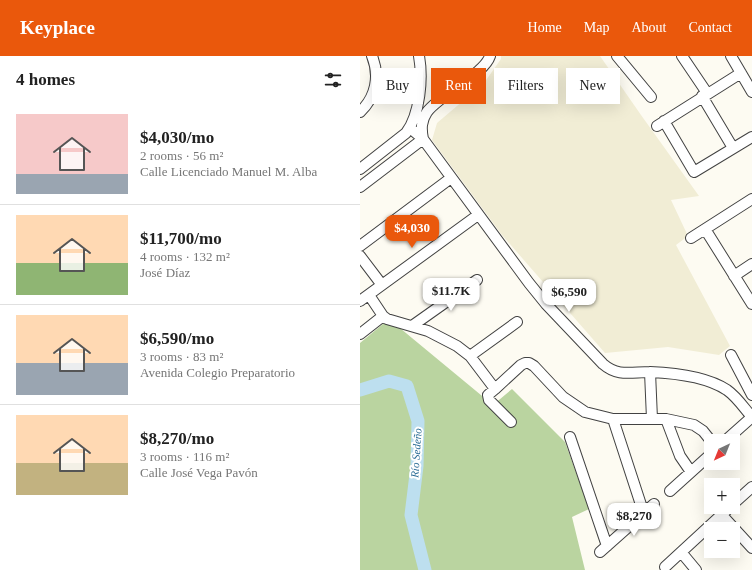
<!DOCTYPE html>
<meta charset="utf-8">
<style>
:root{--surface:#fff;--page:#f6f6f6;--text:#222;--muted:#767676;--line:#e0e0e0;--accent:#ea580c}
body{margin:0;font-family:Georgia,serif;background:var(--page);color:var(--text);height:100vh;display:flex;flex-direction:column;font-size:15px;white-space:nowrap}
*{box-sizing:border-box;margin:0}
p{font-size:13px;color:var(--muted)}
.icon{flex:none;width:22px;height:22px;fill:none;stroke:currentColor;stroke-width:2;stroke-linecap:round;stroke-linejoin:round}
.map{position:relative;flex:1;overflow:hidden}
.side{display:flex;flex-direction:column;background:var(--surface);width:360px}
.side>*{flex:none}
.guide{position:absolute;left:12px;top:12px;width:320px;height:36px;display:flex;gap:8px}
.needle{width:26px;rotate:223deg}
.fabs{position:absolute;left:344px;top:378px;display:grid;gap:8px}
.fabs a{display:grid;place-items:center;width:36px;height:36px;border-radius:0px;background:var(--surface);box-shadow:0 4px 16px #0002;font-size:20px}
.price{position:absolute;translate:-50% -34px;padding:0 9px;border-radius:8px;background:#fff;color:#222;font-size:13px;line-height:26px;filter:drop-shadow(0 1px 2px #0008)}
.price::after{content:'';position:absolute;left:50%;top:24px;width:12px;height:9px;margin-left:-6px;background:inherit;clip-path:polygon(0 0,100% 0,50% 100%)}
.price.current{background:var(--accent);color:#fff}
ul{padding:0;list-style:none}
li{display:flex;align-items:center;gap:12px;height:100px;padding:0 16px}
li+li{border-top:1px solid var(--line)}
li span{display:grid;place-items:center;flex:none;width:112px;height:80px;border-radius:0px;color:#555}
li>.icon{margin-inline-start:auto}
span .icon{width:48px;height:48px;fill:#fffc;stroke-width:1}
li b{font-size:17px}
h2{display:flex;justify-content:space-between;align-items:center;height:48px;padding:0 16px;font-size:17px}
.pill{padding:0 14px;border-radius:0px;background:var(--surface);box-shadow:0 4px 16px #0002;font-size:14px;line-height:36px}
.pill.current{background:var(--accent);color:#fff}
header{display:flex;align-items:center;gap:24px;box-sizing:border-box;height:56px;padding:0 20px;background:var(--accent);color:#fff}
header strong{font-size:19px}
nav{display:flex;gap:22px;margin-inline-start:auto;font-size:14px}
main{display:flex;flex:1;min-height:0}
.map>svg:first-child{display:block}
.farmland{fill:#f1edd5}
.forest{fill:#bad4a0}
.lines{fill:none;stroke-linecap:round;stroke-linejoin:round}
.river{stroke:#bddfef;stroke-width:13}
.minor-casing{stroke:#424242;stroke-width:12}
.minor{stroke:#fff;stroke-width:10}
.labels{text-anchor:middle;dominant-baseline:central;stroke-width:4;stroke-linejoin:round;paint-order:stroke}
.water-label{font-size:11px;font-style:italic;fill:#266993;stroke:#fff}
</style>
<header>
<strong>Keyplace</strong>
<nav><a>Home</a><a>Map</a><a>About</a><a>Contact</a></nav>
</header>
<main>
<section class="side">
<h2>4 homes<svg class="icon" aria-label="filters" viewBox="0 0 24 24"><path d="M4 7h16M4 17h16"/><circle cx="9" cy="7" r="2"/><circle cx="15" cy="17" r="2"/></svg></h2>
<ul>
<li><span style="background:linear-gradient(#f6c9c9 75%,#9aa5b1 0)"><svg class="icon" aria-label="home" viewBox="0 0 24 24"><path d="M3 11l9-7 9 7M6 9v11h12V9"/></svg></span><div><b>$4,030/mo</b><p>2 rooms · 56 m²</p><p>Calle Licenciado Manuel M. Alba</p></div></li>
<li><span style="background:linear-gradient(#ffd9b3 60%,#8fb573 0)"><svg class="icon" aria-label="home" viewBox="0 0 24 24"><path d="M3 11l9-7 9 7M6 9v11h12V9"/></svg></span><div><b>$11,700/mo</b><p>4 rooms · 132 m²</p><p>José Díaz</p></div></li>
<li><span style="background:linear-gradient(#ffd9b3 60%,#9aa5b1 0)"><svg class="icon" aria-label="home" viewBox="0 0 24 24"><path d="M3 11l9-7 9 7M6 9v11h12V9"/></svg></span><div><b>$6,590/mo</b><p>3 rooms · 83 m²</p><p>Avenida Colegio Preparatorio</p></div></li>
<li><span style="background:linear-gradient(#ffd9b3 60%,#c2b280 0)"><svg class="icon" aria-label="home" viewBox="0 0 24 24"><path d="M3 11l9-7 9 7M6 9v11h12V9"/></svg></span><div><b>$8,270/mo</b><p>3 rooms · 116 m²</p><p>Calle José Vega Pavón</p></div></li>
</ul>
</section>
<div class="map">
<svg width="392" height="514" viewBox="0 0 392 514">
<rect width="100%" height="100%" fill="#fdfbf2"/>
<path class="farmland" d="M141 0H240L281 59 339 140 311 144 328 180 316 189 370 290 359 299 308 291 245 297 142 179 72 84 77 67 124 27 141 3Z"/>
<path class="forest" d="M29 263 133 349 152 333 205 386 229 453 212 461 225 514H0V287Z"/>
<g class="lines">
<path class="river" d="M0 334 29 325 47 330 58 365 57 410 51 459 65 514"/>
<defs>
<path id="minor" d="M257 0 291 41
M322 0 347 37
M371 0 392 36
M342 40 373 92
M0 56C16 41 20 20 12 0
M304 65 334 116 392 81
M297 70 381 17
M50 72 63 83 169 227 186 248 243 308C258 321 271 316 290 316 314 317 346 320 367 334 377 341 384 352 392 361
M63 83C61 73 61 65 67 56 75 45 102 28 114 19 120 13 127 9 130 0
M0 113 46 77C60 59 63 22 59 0
M0 131 63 83
M345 173 392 248
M331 182 392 143
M0 190 91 122
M0 200 22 229
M374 220 392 208
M9 239 23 260 27 263 68 275 97 290 110 300 135 333 161 309 165 307H169L174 310 203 341 225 356 253 363H306L334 369 343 375 351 385
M0 245 118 159
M52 270 117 224
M0 278 23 260
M371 299 392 339
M110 300 157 266
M290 316 292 363
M135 333 128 339 129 344 151 366
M253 363 284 458
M306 363 320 400 331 416
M210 381 247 490
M365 385 392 361
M310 435 351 398
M373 448 392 431
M361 458 392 492
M240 496 294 448
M321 496 336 514
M305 511 370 451"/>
</defs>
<use href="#minor" class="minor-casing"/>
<use href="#minor" class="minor"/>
</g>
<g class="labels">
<g class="water-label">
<text transform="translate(56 397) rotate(-86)">Río Sedeño</text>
</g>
</g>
</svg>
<div class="fabs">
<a><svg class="needle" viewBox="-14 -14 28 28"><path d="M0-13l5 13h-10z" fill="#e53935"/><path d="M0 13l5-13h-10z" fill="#767676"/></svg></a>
<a>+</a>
<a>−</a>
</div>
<b class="price current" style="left:52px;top:193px">$4,030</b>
<b class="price" style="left:91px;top:256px">$11.7K</b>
<b class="price" style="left:209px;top:257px">$6,590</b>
<b class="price" style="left:274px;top:481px">$8,270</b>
<div class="guide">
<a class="pill">Buy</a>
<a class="pill current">Rent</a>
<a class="pill">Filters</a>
<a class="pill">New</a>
</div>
</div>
</main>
